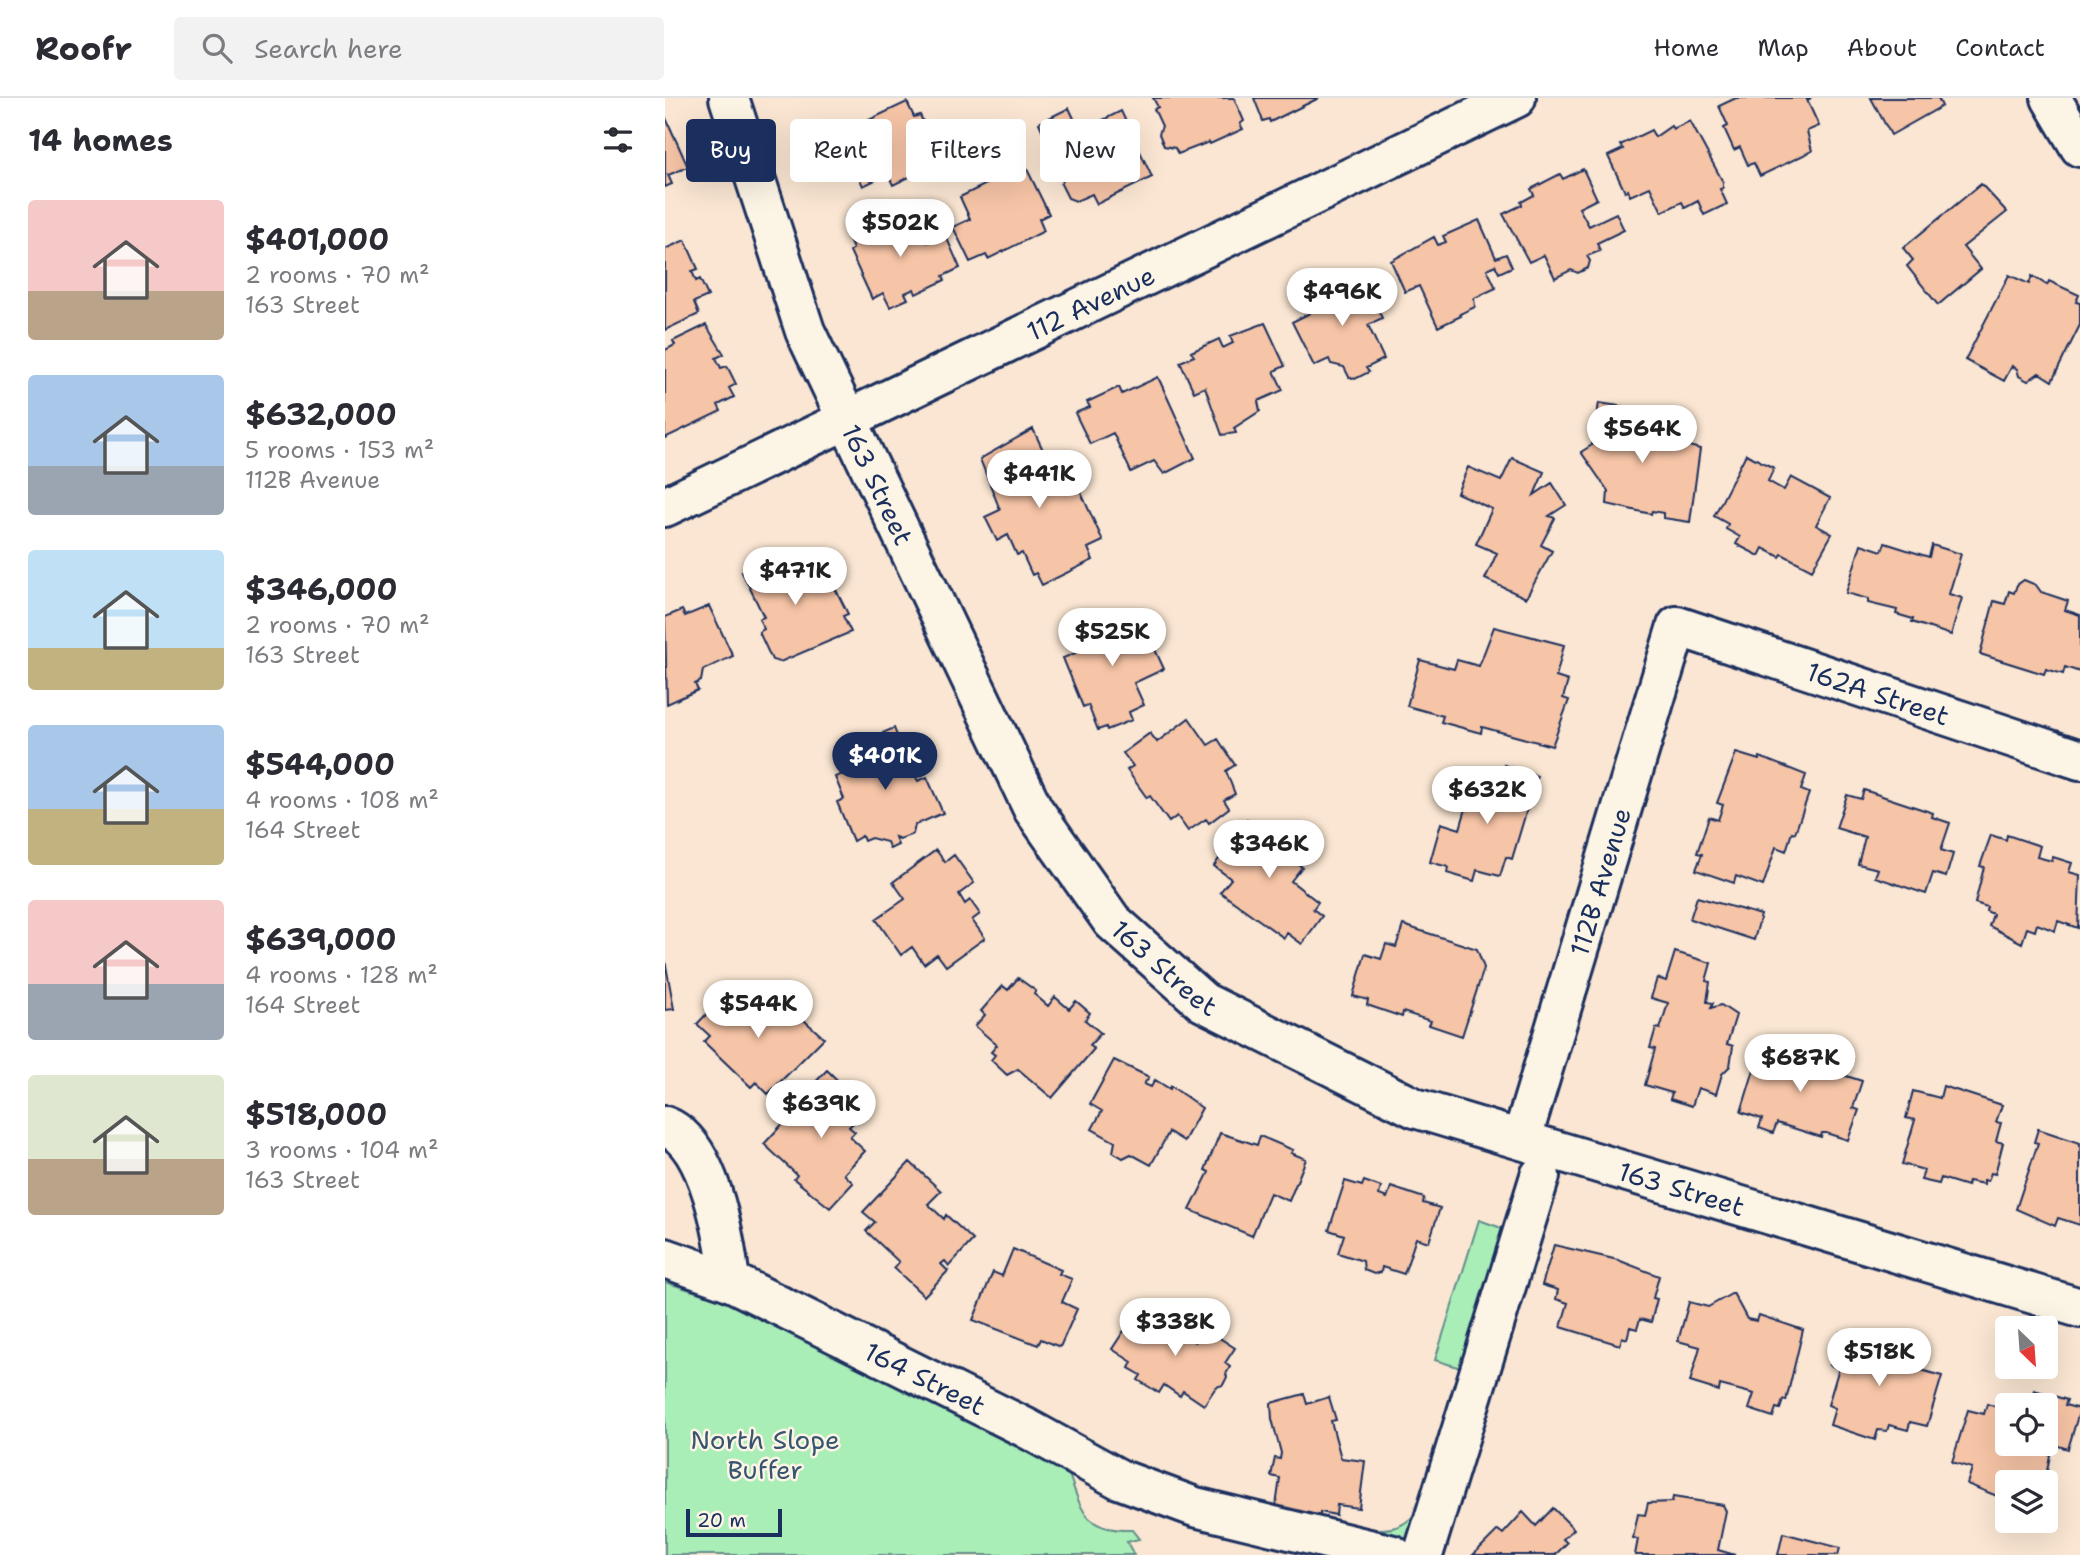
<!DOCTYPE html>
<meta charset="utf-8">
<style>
:root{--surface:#fff;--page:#f2f2f3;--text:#2b2b33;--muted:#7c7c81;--line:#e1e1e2;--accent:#1b2f5e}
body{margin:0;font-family:"Shantell Sans",sans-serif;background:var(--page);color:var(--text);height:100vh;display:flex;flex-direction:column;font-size:26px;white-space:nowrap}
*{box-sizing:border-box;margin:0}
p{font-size:23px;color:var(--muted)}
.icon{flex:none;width:38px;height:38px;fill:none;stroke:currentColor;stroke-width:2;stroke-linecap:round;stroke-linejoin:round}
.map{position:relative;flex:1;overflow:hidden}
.panel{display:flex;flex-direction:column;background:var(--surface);width:665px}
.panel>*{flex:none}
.top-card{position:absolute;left:21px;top:21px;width:665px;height:63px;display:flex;gap:14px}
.needle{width:46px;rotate:155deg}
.buttons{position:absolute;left:1330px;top:1218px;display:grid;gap:14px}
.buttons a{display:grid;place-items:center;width:63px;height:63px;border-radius:7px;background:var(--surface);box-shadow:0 7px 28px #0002;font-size:35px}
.scale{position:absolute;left:21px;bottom:18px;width:96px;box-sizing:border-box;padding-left:7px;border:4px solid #1b2f5e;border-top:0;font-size:19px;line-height:24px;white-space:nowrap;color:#1b2f5e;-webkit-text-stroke:5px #fcf5e5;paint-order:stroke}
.price{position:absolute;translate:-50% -60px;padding:0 16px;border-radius:24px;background:#fff;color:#222;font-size:23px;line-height:46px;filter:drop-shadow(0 2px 4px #0008)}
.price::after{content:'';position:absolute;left:50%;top:42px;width:21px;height:16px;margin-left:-10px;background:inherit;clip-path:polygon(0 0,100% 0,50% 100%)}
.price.selected{background:var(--accent);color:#fff}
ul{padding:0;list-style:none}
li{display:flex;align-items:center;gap:21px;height:175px;padding:0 28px}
li span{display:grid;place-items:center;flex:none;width:196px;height:140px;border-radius:7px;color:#555}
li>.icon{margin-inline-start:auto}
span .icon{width:84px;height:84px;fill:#fffc;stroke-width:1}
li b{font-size:30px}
h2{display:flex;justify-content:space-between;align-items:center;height:84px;padding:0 28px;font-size:30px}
.chip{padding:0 24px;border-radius:7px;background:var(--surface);box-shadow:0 7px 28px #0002;font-size:24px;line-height:63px}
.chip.selected{background:var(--accent);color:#fff}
header{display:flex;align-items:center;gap:42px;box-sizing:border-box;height:98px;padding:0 35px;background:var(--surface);border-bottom:2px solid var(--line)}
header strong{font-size:33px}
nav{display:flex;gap:38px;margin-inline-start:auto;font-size:24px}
.search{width:490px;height:63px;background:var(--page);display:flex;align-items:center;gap:18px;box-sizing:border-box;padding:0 24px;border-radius:7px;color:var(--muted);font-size:26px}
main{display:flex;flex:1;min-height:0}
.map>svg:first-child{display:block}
.green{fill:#a9edb7;stroke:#628e8a;stroke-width:2}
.building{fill:#f6c4a6;stroke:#1b2f5e;stroke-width:2}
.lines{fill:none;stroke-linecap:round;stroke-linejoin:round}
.minor-casing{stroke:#1b2f5e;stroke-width:44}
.minor{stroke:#fcf5e5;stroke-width:38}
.labels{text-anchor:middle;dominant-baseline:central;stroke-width:5;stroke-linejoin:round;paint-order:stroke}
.street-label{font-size:26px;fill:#1b2f5e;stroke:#fcf5e5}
.park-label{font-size:26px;fill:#375570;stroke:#fcf5e5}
</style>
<header>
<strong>Roofr</strong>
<div class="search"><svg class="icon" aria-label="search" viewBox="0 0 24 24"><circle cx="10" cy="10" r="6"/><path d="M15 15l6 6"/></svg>Search here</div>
<nav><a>Home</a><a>Map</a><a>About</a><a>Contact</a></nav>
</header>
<main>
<section class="panel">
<h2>14 homes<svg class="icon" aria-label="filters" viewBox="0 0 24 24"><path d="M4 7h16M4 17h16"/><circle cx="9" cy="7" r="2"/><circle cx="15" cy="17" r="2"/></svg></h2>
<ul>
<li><span style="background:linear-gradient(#f6c9c9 65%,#b9a48a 0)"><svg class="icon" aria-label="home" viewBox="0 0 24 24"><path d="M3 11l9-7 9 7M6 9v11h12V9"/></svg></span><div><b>$401,000</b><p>2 rooms · 70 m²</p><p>163 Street</p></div></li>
<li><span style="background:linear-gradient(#a9c7e8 65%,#9aa5b1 0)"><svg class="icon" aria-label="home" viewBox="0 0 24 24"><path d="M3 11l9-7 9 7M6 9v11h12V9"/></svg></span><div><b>$632,000</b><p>5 rooms · 153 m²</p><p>112B Avenue</p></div></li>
<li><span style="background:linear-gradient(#bfe0f5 70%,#c2b280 0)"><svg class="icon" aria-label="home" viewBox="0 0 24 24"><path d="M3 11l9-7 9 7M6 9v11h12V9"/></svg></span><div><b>$346,000</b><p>2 rooms · 70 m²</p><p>163 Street</p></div></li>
<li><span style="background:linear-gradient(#a9c7e8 60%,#c2b280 0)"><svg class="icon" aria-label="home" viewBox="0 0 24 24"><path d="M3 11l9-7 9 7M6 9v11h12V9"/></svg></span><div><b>$544,000</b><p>4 rooms · 108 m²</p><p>164 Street</p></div></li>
<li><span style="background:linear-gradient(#f6c9c9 60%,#9aa5b1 0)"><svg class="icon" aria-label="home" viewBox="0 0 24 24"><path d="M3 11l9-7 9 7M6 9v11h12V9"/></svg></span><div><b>$639,000</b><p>4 rooms · 128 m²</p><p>164 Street</p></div></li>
<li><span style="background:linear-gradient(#dfe7d0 60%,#b9a48a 0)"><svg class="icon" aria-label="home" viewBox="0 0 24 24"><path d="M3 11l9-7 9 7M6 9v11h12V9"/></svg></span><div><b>$518,000</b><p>3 rooms · 104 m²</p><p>163 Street</p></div></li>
</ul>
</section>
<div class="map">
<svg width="1415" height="1457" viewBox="0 0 1415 1457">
<rect width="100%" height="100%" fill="#fae6d2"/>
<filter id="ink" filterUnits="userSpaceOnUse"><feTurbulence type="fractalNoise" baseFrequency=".0143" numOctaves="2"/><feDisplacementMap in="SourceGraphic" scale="14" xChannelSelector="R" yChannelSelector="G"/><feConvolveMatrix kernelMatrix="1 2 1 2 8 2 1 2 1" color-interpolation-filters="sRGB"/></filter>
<g filter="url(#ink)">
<path class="green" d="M814 1122 842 1132 770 1457 526 1397 710 1431C731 1432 742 1427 755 1410L799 1271 770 1262Z
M0 1184 69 1206 402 1371C417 1411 417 1433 467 1432L474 1441 462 1444 469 1457H0Z"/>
<path class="building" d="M488 0H569L579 23 575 26 578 31 545 46 544 44 513 56 510 50 499 48 494 36 497 28 489 11 493 9Z
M589 0H654L605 24 604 21 598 23Z
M1071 0H1146L1142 2 1154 28 1142 33 1147 53 1095 78 1089 65 1083 67 1075 49 1069 52 1059 30 1063 28 1054 8Z
M1206 0H1273L1277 8 1226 37Z
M242 4 249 19 255 17 269 48 264 50 271 66 228 87 223 76 198 88 174 36Z
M404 10 413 29 420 25 428 27 456 13 487 79 432 106 427 96 411 103 403 100 396 86 399 81 374 25Z
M0 18 23 69 3 77 7 86 0 89Z
M1025 23 1058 84V90L1055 91 1062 106 1039 117 1033 103 1020 110 1017 104 997 114 985 89 965 98 963 92 960 94 943 58 958 51 955 47 986 32 990 39 1006 28 1008 31Z
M360 67 384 116 374 121 379 133 323 161 321 157 305 164 288 129 305 121 295 99Z
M918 71 932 101 914 110 924 128 951 115 959 132 932 145 935 153 922 158 925 163 923 170 913 175 906 172 890 180 879 157 864 164 838 116 857 107 856 104 869 97 866 91 895 76 898 81Z
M1316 86 1342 114 1298 149 1316 171 1273 207 1242 168 1248 162 1238 150Z
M228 115 235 129 252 121 262 144 280 136 295 170 278 178 280 182 251 196 249 191 240 195 243 201 225 209 218 195 207 201 185 153 188 151 182 137Z
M814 122 831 160 841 156 847 169 834 175 830 167 822 171 831 190 809 200 810 209 795 216 796 218 773 229 754 188 740 194 726 163 769 139 773 147 781 144 778 138Z
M20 142 33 171 27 173 31 183 35 181 43 198 29 204 34 216 0 232V151Z
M695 175 717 220 703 227 719 261 701 270 704 274 690 281 684 279 679 269 666 266 664 261 649 268 627 224 645 215 641 208 655 201 652 196Z
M1344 177 1364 186 1367 178 1382 187 1384 183 1414 197 1411 204 1415 205V227L1387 283 1374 275 1363 283 1354 278 1352 271 1347 268 1339 283 1300 262Z
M600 225 620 268 609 273 618 292 593 303 595 313 569 330 571 335 557 337 540 289 529 294 515 264 529 258 526 254 554 241 558 250 568 245 565 238Z
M41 227 59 256 51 260 56 270 62 268 71 286 64 290 69 299 53 307 56 313 0 340V252L10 247 8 243Z
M493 279 530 360 499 376 489 363 466 374 448 335 425 346 410 315 425 309 422 304 454 289 457 296Z
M934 305 975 311 971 339 976 340 978 331 1008 335 1006 343 1035 351 1025 424 998 420V415L987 413 986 416 942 406 943 393 916 354 927 347Z
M368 331 398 394 413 388 438 443 423 450 428 462 377 487 371 475 367 477 357 455 352 457 343 437 332 443 320 419 335 412 315 361Z
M1081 356 1109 370 1103 383 1119 392 1126 379 1165 400 1151 427 1167 436 1147 472 1117 456 1115 459 1098 450 1094 458 1071 446 1075 439 1061 431 1063 426 1049 418Z
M847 360 879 374 869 397 887 385 901 407 884 418 890 420 876 447 887 453 861 500 820 481 832 455 811 446 827 411 792 395 803 369 836 383Z
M1220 445 1264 459 1267 447 1296 456 1284 496 1297 500 1286 537 1247 524 1248 521 1231 516 1232 512 1203 505V501L1181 495 1196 446 1217 453Z
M125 451 134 469 141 465 146 476 153 473 159 485 166 482 183 516 178 518 186 534 115 564 107 562 94 534 99 531 94 521 99 519 77 474Z
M1359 482 1371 487 1376 494 1403 503 1400 512 1415 517V574L1400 569 1398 576 1381 571 1379 576 1315 556 1329 503 1340 506 1344 493 1349 495 1352 487Z
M44 508 68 558 38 572 36 583 30 586 33 592 2 606 0 519 17 512 20 518Z
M459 514 464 524 471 521 477 535 482 534 499 571 469 585 479 607 464 614 467 622 442 632 441 629 433 632 423 607 418 609 398 560 413 554 405 535Z
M829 529 899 547 891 579 903 583 898 600 904 602 887 648 817 629 816 635 776 624 778 618 742 608 755 562 789 571 792 562 814 568Z
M524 620 543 647 553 641 570 667 561 673 570 696 559 702 564 710 544 725 541 721 523 733 512 718 504 724 485 698 482 700 462 672 468 668 458 655 485 635 492 644Z
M229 630 234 643 240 641 255 675 250 677 253 683 262 679 278 715 250 727 248 736 235 741 230 739 233 747 225 751 222 744 206 740 199 743 197 738 188 743 172 704 179 701 170 679 178 676 175 670 204 659 197 644Z
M1071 655 1094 662 1095 659 1141 677 1136 692 1144 695 1130 735 1127 734 1121 753 1111 749 1098 788 1071 778 1069 785 1031 772 1037 756 1032 755 1044 719 1053 722 1058 707 1052 705Z
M839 667 872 678 847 761 841 759 835 778 812 772 809 783 782 775 783 769 765 764 776 725 795 731 811 677 833 683Z
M1199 692 1268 715 1267 719 1285 725 1276 752 1288 756 1281 779 1268 775 1261 796 1210 779 1213 771 1193 766 1200 739 1171 730 1182 697 1196 701Z
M582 721 596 731 599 727 612 736 616 731 641 751 632 765 637 769 626 783 653 804 648 811 657 818 637 846 622 835 619 840 555 794 566 781 549 768Z
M1326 737 1341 742 1342 737 1375 748 1372 759 1387 763 1388 759 1407 765 1404 774 1415 777 1413 830 1393 823 1390 833 1372 826 1370 833 1362 830 1357 845 1324 828 1328 816 1321 813 1322 809 1310 805 1319 769 1315 768Z
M271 752 280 764 289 757 309 785 294 796 300 806 305 802 315 816 307 822 320 840 281 868 272 856 259 866 247 849 236 857 211 821 240 801 228 784Z
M1032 799 1096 817 1089 842 1025 821Z
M738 827 812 851 819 870 797 938 764 927 766 923 738 914 737 919 702 907 703 902 688 898 700 856 716 861 721 846 731 849Z
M1010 854 1046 865 1041 883 1045 884 1042 904 1048 905 1046 910 1056 907 1071 917 1062 946 1068 948 1065 968 1057 976 1051 996 1033 990 1027 1008 1005 1001 1007 995 980 987 990 951 985 950 991 930 995 931 1003 905 986 900 992 880 1001 883Z
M0 862 9 911 0 912Z
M353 880 371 893 369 896 383 908 390 899 404 911 411 903 425 915 420 922 436 935 425 947 429 951 387 1000 353 971 342 977 326 962 330 957 326 954 332 947 310 928 320 917 316 913 338 888 343 892Z
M91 892 125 924 132 916 159 940 103 996 91 984 86 989 39 944 45 938 32 926 57 900 71 913Z
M1099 939 1129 949 1125 960 1197 983 1188 1010 1194 1012 1183 1042 1161 1035H1157L1156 1039 1112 1025 1108 1035 1094 1030 1097 1021 1076 1014Z
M449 962 484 979 479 986 486 989 490 982 505 991 506 988 537 1010 519 1043 504 1034 486 1067 466 1056 458 1060 448 1054 450 1044 427 1031 437 1013 425 1006Z
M162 972 202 1011 184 1029 190 1034 185 1039 200 1053 179 1076 188 1085 165 1110 129 1081 132 1077 99 1046 146 995 143 992Z
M1278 988 1337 1007 1331 1024 1336 1025 1331 1043 1338 1045 1330 1076 1326 1075 1323 1083 1319 1082V1086L1303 1083 1302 1088 1276 1080 1274 1086 1256 1082 1259 1072 1237 1066 1250 1022 1241 1020 1248 993 1275 1000Z
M1373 1031 1415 1045V1127L1393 1120 1390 1128 1351 1111 1373 1045 1369 1044Z
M555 1035 592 1047 595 1038 628 1052 626 1055 641 1061 624 1103 605 1095 587 1138 525 1112 544 1074 540 1072Z
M245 1064 276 1093 263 1106 279 1121 281 1117 308 1142 284 1168 280 1163 276 1166 283 1173 259 1198 229 1170 234 1164 201 1133 210 1124 198 1114Z
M680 1083 697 1088 699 1083 716 1089 714 1097 722 1100 726 1089 759 1100 758 1105 775 1110 764 1144 751 1140 739 1176 717 1169 716 1174 709 1176 699 1172 698 1163 673 1155 679 1137 664 1132Z
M889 1147 953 1162 994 1178 988 1200 992 1201 986 1224 975 1221 972 1231 965 1229 962 1241 957 1239 955 1247 896 1229 903 1205 891 1201 893 1192 877 1187Z
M348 1151 396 1172 394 1176 407 1181 397 1204 412 1211 395 1249 376 1241 373 1247 308 1222 328 1174 337 1178Z
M1068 1195 1082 1221 1092 1223 1094 1217 1138 1232 1121 1303 1118 1302 1115 1311 1111 1310 1108 1319 1084 1311 1089 1296 1055 1287 1054 1293 1025 1284 1035 1249 1013 1243 1024 1204 1043 1209Z
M472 1213 490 1225 493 1220 530 1244 539 1230 570 1250 560 1265 565 1269 561 1276 562 1279 558 1287 551 1289 539 1307 518 1293 515 1298 499 1287 494 1295 473 1282 476 1277 464 1270 467 1264 447 1251Z
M1175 1234 1226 1246 1222 1259 1236 1263 1238 1256 1259 1262 1256 1272 1277 1278 1262 1328 1245 1324 1243 1332 1224 1327 1222 1333 1213 1332 1210 1342 1165 1327 1170 1310 1163 1307 1174 1270 1165 1267Z
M1369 1292 1402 1302 1400 1307 1415 1311 1403 1351 1387 1346 1380 1384H1342V1402L1302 1386 1307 1370 1287 1364 1303 1312 1319 1316 1322 1306 1342 1312V1346H1381V1307H1364Z
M639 1296 642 1306 664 1299 671 1322 666 1323 676 1360 700 1363 694 1410 672 1407 671 1417 655 1414V1418L611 1408 615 1380 606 1378 610 1360 615 1361 616 1355 607 1321 606 1305Z
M1008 1399 1058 1407 1061 1413 1053 1452 1070 1457H970L973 1441 968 1440 973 1416 980 1417 983 1405 1007 1404Z
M888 1410 909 1431 898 1441 902 1445 890 1457H808L833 1432 838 1436 858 1414 871 1428Z
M1118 1435 1175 1450 1173 1457H1113Z"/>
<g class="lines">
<defs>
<g id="minor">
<path id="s1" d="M64 0 140 233 368 711 447 823 538 904 750 1010 1415 1210"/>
<path d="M1386 0 1415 49"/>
<path id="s2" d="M0 409 851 0"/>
<path d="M0 1028C45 1045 60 1141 65 1183"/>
<path id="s3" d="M857 1040 1012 528 1415 662"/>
<path id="s4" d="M0 1160 65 1183 361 1330 454 1381 530 1409 728 1457"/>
<path d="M758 1457 875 1078"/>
</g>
</defs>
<use href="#minor" class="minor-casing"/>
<use href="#minor" class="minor"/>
</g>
</g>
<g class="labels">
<g class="street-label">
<text stroke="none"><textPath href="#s2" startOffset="472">112 Avenue</textPath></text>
<text stroke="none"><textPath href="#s1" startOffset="415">163 Street</textPath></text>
<text stroke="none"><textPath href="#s3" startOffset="747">162A Street</textPath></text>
<text stroke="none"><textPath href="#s3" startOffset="268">112B Avenue</textPath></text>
<text stroke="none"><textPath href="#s1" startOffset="982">163 Street</textPath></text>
<text stroke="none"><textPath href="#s1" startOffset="1549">163 Street</textPath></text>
<text stroke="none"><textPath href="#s4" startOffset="287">164 Street</textPath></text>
</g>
<g class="park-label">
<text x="100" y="1341">North Slope<tspan x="100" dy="30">Buffer</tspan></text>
</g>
</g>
</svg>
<div class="buttons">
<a><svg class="needle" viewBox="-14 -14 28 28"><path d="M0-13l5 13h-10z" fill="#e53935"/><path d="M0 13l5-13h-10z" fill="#7c7c81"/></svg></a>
<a><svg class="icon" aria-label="locate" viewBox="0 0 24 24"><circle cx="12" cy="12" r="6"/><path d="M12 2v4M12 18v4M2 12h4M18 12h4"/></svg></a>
<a><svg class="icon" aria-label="layers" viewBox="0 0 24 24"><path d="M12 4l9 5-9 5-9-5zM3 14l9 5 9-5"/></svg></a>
</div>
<div class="scale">20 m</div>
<b class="price" style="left:235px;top:161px">$502K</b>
<b class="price" style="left:677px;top:230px">$496K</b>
<b class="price" style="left:977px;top:367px">$564K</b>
<b class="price" style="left:374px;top:412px">$441K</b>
<b class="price" style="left:130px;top:509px">$471K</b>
<b class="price" style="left:447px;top:570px">$525K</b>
<b class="price selected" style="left:220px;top:694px">$401K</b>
<b class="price" style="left:822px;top:728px">$632K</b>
<b class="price" style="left:604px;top:782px">$346K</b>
<b class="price" style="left:93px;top:942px">$544K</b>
<b class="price" style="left:1135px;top:996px">$687K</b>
<b class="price" style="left:156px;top:1042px">$639K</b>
<b class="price" style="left:510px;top:1260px">$338K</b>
<b class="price" style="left:1214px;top:1290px">$518K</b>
<div class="top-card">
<a class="chip selected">Buy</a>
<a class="chip">Rent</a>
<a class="chip">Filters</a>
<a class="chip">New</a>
</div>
</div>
</main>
